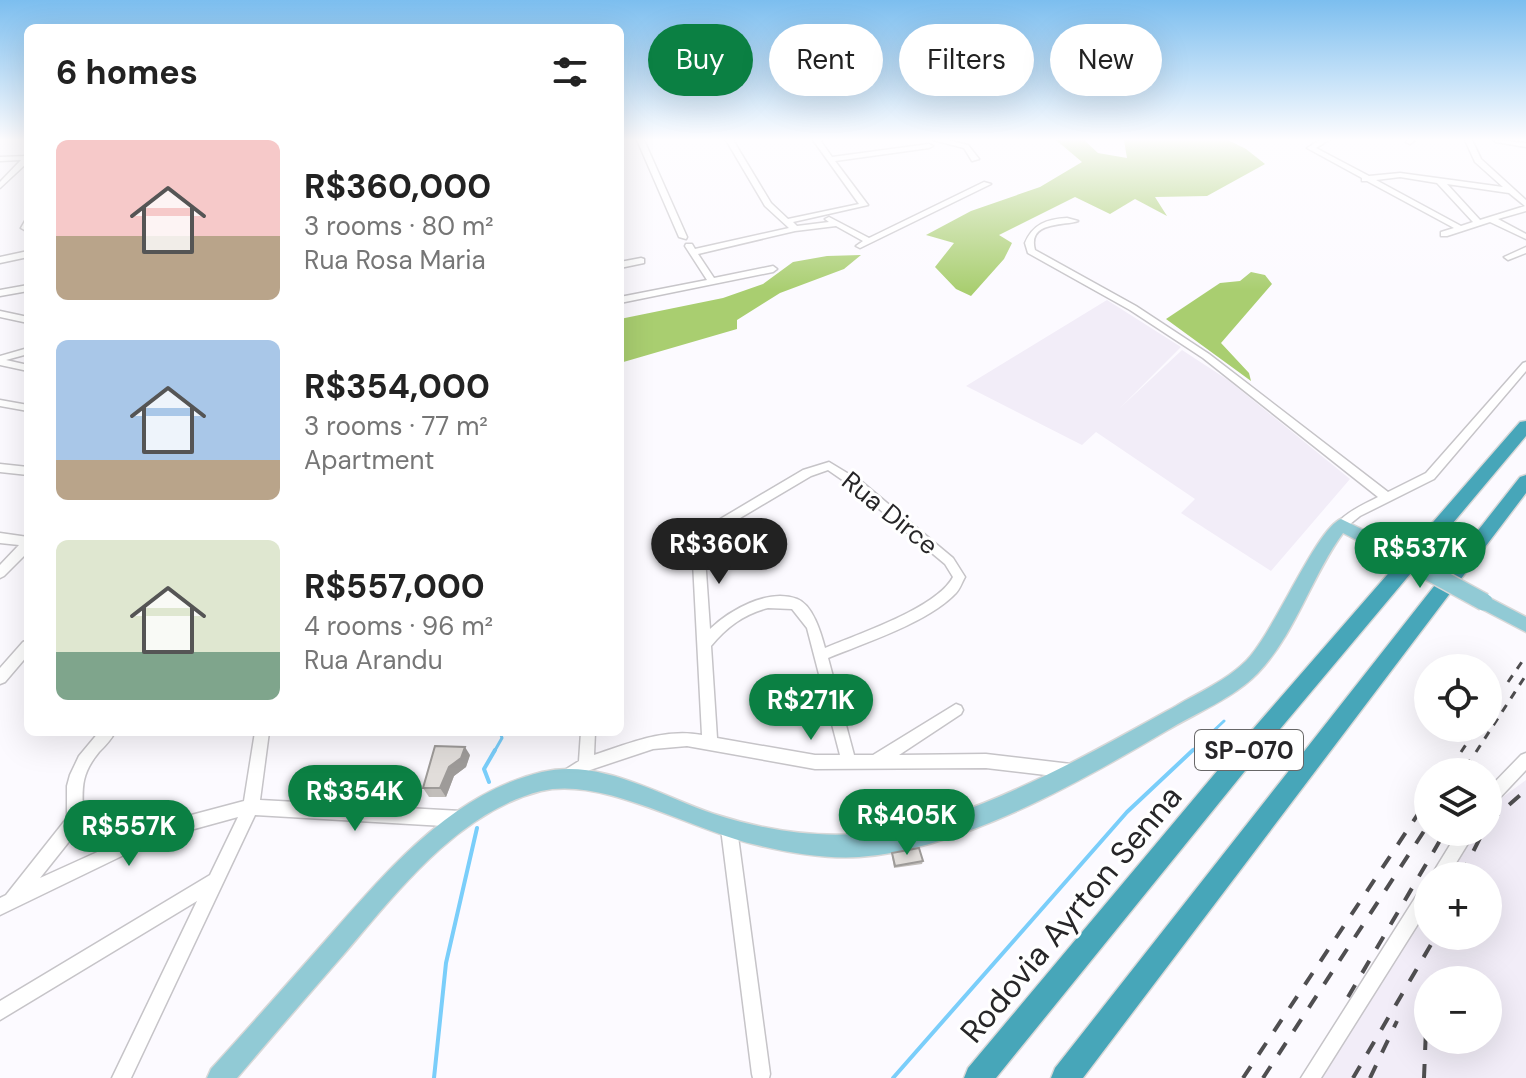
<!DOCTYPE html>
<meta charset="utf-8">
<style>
:root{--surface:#fff;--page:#f6f6f6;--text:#222;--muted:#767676;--accent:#0b8043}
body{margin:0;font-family:"DM Sans",sans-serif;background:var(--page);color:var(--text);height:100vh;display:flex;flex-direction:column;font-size:30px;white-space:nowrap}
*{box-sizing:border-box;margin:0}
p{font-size:26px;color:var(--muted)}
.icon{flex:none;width:44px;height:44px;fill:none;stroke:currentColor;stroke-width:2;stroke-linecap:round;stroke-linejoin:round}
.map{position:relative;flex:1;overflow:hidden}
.drawer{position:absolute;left:24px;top:24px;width:600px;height:712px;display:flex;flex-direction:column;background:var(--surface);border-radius:12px;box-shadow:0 8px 32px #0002}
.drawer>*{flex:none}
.hud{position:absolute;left:648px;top:24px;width:758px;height:72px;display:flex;gap:16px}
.controls{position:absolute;left:1414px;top:654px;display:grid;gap:16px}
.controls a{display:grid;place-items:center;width:88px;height:88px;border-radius:50%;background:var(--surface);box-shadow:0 8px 32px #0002;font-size:40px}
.price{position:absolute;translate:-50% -68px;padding:0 18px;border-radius:28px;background:var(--accent);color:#fff;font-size:26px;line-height:52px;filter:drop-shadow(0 2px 4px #0008)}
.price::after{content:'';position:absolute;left:50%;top:48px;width:24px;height:18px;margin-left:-12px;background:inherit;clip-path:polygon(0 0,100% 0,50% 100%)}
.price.current{background:#222;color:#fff}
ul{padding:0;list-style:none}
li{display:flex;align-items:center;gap:24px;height:200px;padding:0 32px}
li span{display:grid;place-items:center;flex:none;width:224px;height:160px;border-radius:12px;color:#555}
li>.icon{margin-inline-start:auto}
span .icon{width:96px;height:96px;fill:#fffc;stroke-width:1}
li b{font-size:34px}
h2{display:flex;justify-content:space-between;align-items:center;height:96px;padding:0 32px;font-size:34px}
.tag{padding:0 28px;border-radius:36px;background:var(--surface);box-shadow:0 8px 32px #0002;font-size:28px;line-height:72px}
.tag.current{background:var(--accent);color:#fff}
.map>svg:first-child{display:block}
.built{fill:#f2edf8;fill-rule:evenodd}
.forest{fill:#a9ce70}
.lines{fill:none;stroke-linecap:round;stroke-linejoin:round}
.stream-far1{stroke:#7acefa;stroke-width:3}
.stream{stroke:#7acefa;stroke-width:4}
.minor-casing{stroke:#c6c4c8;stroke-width:3}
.major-casing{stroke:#d8d8d8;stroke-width:3}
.highway-casing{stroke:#d8d8d8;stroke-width:3}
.minor{fill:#fff;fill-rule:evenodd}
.major{fill:#91cad5;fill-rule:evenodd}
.highway{fill:#47a6b9;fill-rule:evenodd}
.rail-far1{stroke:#4f4e50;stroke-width:3;stroke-dasharray:8 8;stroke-linecap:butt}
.rail{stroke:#4f4e50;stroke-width:4;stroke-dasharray:14 14;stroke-linecap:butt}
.major-bridge-casing{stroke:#d8d8d8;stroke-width:20;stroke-linecap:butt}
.major-bridge{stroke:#91cad5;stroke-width:17}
.wall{fill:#c2bebb}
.shaded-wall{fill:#9e9b99}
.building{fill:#e1ddda;stroke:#9e9b99;stroke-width:2}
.labels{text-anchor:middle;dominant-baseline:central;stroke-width:6;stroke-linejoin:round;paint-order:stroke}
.shield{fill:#fff;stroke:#686768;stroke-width:2}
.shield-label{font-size:24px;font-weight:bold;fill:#272628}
.street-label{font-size:26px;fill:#272628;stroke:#fff}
.near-street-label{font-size:32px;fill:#272628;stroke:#fff}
</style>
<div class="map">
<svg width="1526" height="1078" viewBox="0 0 1526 1078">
<rect width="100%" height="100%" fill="#fcfaff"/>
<path class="built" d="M1107 300 1181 347 1120 408 1182 350 1228 380 1350 479 1271 571 1181 513 1195 499 1096 432 1082 445 966 386Z
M1526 780V1078H1321L1428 901V936H1488V876H1443L1470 832H1488V808ZM1428 980H1488V1040H1428Z"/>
<path class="forest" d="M1056 140H1084L1098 153 1127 158 1124 140H1228L1246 149 1265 164 1207 196 1155 197 1167 216 1135 199 1110 214 1075 197 999 235 1012 243 1004 259 971 296 956 289 935 267 954 243 926 235 971 211 1040 187 1082 162Z
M861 255 844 269 780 293 737 320V329L620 363V319L723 298 763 284 793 262 827 256Z
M1251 272 1265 275 1272 284 1221 343 1249 373 1251 381 1166 319 1220 283 1240 281Z"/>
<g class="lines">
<path class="stream-far1" d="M494 752 502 738 500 732
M1191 752 1224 721"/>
<path class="stream" d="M489 782 484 769 495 750
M434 1078 446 963 477 828
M893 1078 1127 812 1193 750"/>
<defs>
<path id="minor" d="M637 140H644L687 237 686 239 679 237Z
M726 140H733L771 203 788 219 859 204 813 140H820L832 157 929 144 933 146 929 148 835 161 868 205 793 222 797 226 829 222 825 219 829 217 869 238 984 182 991 184 860 248 856 246 863 241 836 226 795 231 698 254 714 278 773 266 777 269 773 272 620 303V297L707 280 685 246 686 244H692L695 249 789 228 765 206Z
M933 140H947L968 145 979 159 972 161 964 148Z
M1320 140H1329L1316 148 1369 176 1400 173 1503 187 1475 162 1465 140H1472L1481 159 1526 200V211L1498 219 1526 234V239L1490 222 1447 236H1441V232L1454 228 1367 181H1362V178L1307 148ZM1400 177 1437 183 1473 222 1461 226 1376 180ZM1447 184 1509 193 1525 206 1480 220Z
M1408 140H1415L1410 144 1406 142Z
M1493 140 1526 143V147L1496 142Z
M28 156V162L0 188V182L21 160 0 161V157Z
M1067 218 1078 221C1064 226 1027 221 1035 250L1136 306 1209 354 1388 492 1426 473 1523 363 1526 362V371L1434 479 1360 516 1345 528H1337L1335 525C1347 512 1362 505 1378 497L1203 358 1130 310 1028 253 1025 243C1033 224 1047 219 1067 218Z
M25 221H28V232L21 228Z
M1526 247V253L1508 260 1504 257Z
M28 251V257L0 263V257Z
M641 258 644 259V263L620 268V262Z
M28 285V291L0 296V290Z
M0 311 28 317V323L0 317Z
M28 348V354L6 360 28 365V371L0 365V356Z
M0 400 28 405V411L0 406Z
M829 462 862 482 953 558 965 577C962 582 960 589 956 593 929 622 865 643 828 658L854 755H873L956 704 961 706 963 710 961 714 899 755 986 754 1071 764 1076 766 1078 771 1076 776 1071 778 986 768 815 769 687 746 653 749 590 770 565 785 560 783 557 778 560 773 579 761 581 732H595L594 755C630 743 664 728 702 735L692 543 700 531 803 470ZM828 470 854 488 945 564 953 577C937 608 858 634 825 648 821 633 813 605 797 599 768 588 730 610 710 629L704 543 708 537 811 476ZM768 608 792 609 807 628 840 755H815L717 738 711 646C727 627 744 614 768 608Z
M0 464 28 467V475L0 472Z
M0 533 28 537V552L4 576 0 578V565L19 545 0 543Z
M28 640V655L5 682 0 684V668L23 642Z
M99 732H115C111 740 105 746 99 752 81 774 82 787 83 814L175 815 180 818 244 801 255 732H269L260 800 461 811 466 814 469 819 466 824 461 827 255 815 131 1078H112L197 901 0 1020V1001L210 875 238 817 187 831 128 853 0 915V898L6 895 67 818V786L70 775 79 756ZM79 829 146 830 40 878Z
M1526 753V770L1493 805 1488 807V789L1521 755Z
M729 821 735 824 737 829 770 1074 769 1078H753L752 1074 721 829 723 824Z
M1458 832H1475L1448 876H1431Z
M1428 885V908L1321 1078H1301L1422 887Z"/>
<path id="major" d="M1341 519 1382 539 1384 543 1382 547H1370L1343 533C1311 577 1296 633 1258 673 1234 698 1196 713 1166 731 1080 782 960 850 859 857 825 859 790 853 757 845 693 831 604 776 541 791 458 812 397 892 344 954 308 995 272 1037 237 1078H207L211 1069C250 1026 288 983 326 940 386 872 450 794 542 772 601 758 660 796 714 814 810 845 891 841 984 803 1051 776 1113 741 1176 706 1199 692 1226 681 1246 661 1274 633 1316 529 1341 519Z
M1484 595 1526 617V632L1478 607 1475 602 1478 597Z"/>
<path id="highway" d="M1526 421V436L1249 766 996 1078H964L968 1068 1233 752 1520 422Z
M1526 475V493L1083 1078H1051L1055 1068 1520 477Z"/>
</defs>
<use href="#minor" class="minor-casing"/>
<use href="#major" class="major-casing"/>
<use href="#highway" class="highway-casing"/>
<use href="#minor" class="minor"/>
<use href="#major" class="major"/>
<use href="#highway" class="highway"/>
<path class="rail-far1" d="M1508 682 1526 656
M1461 752 1477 728
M1476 752 1526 675"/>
<path class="rail" d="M1447 772 1462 750
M1463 772 1477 750
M1488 823 1526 790
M1461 876 1483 832
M1348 997 1445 832
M1243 1078 1428 799
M1263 1078 1428 825
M1353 1078 1436 936
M1370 1078 1397 1021
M1424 1078 1428 980"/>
<defs>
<path id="major-bridge" d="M1376 543 1484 602"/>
</defs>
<use href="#major-bridge" class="major-bridge-casing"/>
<use href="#major-bridge" class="major-bridge"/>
</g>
<path class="wall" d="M470 755 466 767 454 776 446 797H429L423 788Z
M892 853 923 861 922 864 894 868 892 856Z"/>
<path class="shaded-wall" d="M465 747 470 755 466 767 454 776 446 797 440 788 449 767Z"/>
<path class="building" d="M435 746 465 747 461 758 449 767 440 788H423Z
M919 848 923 861 895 866 892 853Z"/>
<linearGradient id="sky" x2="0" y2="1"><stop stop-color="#7cbeef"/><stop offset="0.48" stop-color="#fefdff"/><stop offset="1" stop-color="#fefdff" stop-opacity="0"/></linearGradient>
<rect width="1526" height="291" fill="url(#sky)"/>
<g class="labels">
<rect class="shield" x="1195" y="730" width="108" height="40" rx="6"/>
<g class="shield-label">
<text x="1249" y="750">SP-070</text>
</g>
<g class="street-label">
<text transform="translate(890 513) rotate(39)">Rua Dirce</text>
</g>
<g class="near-street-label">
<text transform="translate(1071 914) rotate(-50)">Rodovia Ayrton Senna</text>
</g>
</g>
</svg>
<div class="controls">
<a><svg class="icon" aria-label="locate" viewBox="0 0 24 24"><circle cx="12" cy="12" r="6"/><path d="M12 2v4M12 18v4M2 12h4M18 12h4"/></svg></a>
<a><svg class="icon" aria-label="layers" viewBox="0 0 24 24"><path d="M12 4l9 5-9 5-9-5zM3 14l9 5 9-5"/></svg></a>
<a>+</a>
<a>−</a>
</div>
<b class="price current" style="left:719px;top:586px">R$360K</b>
<b class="price" style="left:1420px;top:590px">R$537K</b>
<b class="price" style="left:811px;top:742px">R$271K</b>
<b class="price" style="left:355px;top:833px">R$354K</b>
<b class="price" style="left:907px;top:857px">R$405K</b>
<b class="price" style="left:129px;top:868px">R$557K</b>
<div class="hud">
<a class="tag current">Buy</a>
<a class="tag">Rent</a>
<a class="tag">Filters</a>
<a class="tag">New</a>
</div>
<section class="drawer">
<h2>6 homes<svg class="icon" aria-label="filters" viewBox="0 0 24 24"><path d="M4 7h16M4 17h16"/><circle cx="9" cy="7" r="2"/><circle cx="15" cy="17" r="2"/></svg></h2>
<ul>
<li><span style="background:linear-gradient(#f6c9c9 60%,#b9a48a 0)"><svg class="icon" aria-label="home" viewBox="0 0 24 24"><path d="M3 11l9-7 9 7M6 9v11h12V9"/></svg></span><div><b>R$360,000</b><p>3 rooms · 80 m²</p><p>Rua Rosa Maria</p></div></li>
<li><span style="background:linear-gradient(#a9c7e8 75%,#b9a48a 0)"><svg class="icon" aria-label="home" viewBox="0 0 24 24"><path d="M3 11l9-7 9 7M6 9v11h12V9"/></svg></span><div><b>R$354,000</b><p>3 rooms · 77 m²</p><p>Apartment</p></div></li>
<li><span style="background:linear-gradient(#dfe7d0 70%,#7fa58c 0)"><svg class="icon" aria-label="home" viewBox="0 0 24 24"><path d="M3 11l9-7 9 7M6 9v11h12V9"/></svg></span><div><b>R$557,000</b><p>4 rooms · 96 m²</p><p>Rua Arandu</p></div></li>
</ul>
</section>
</div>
